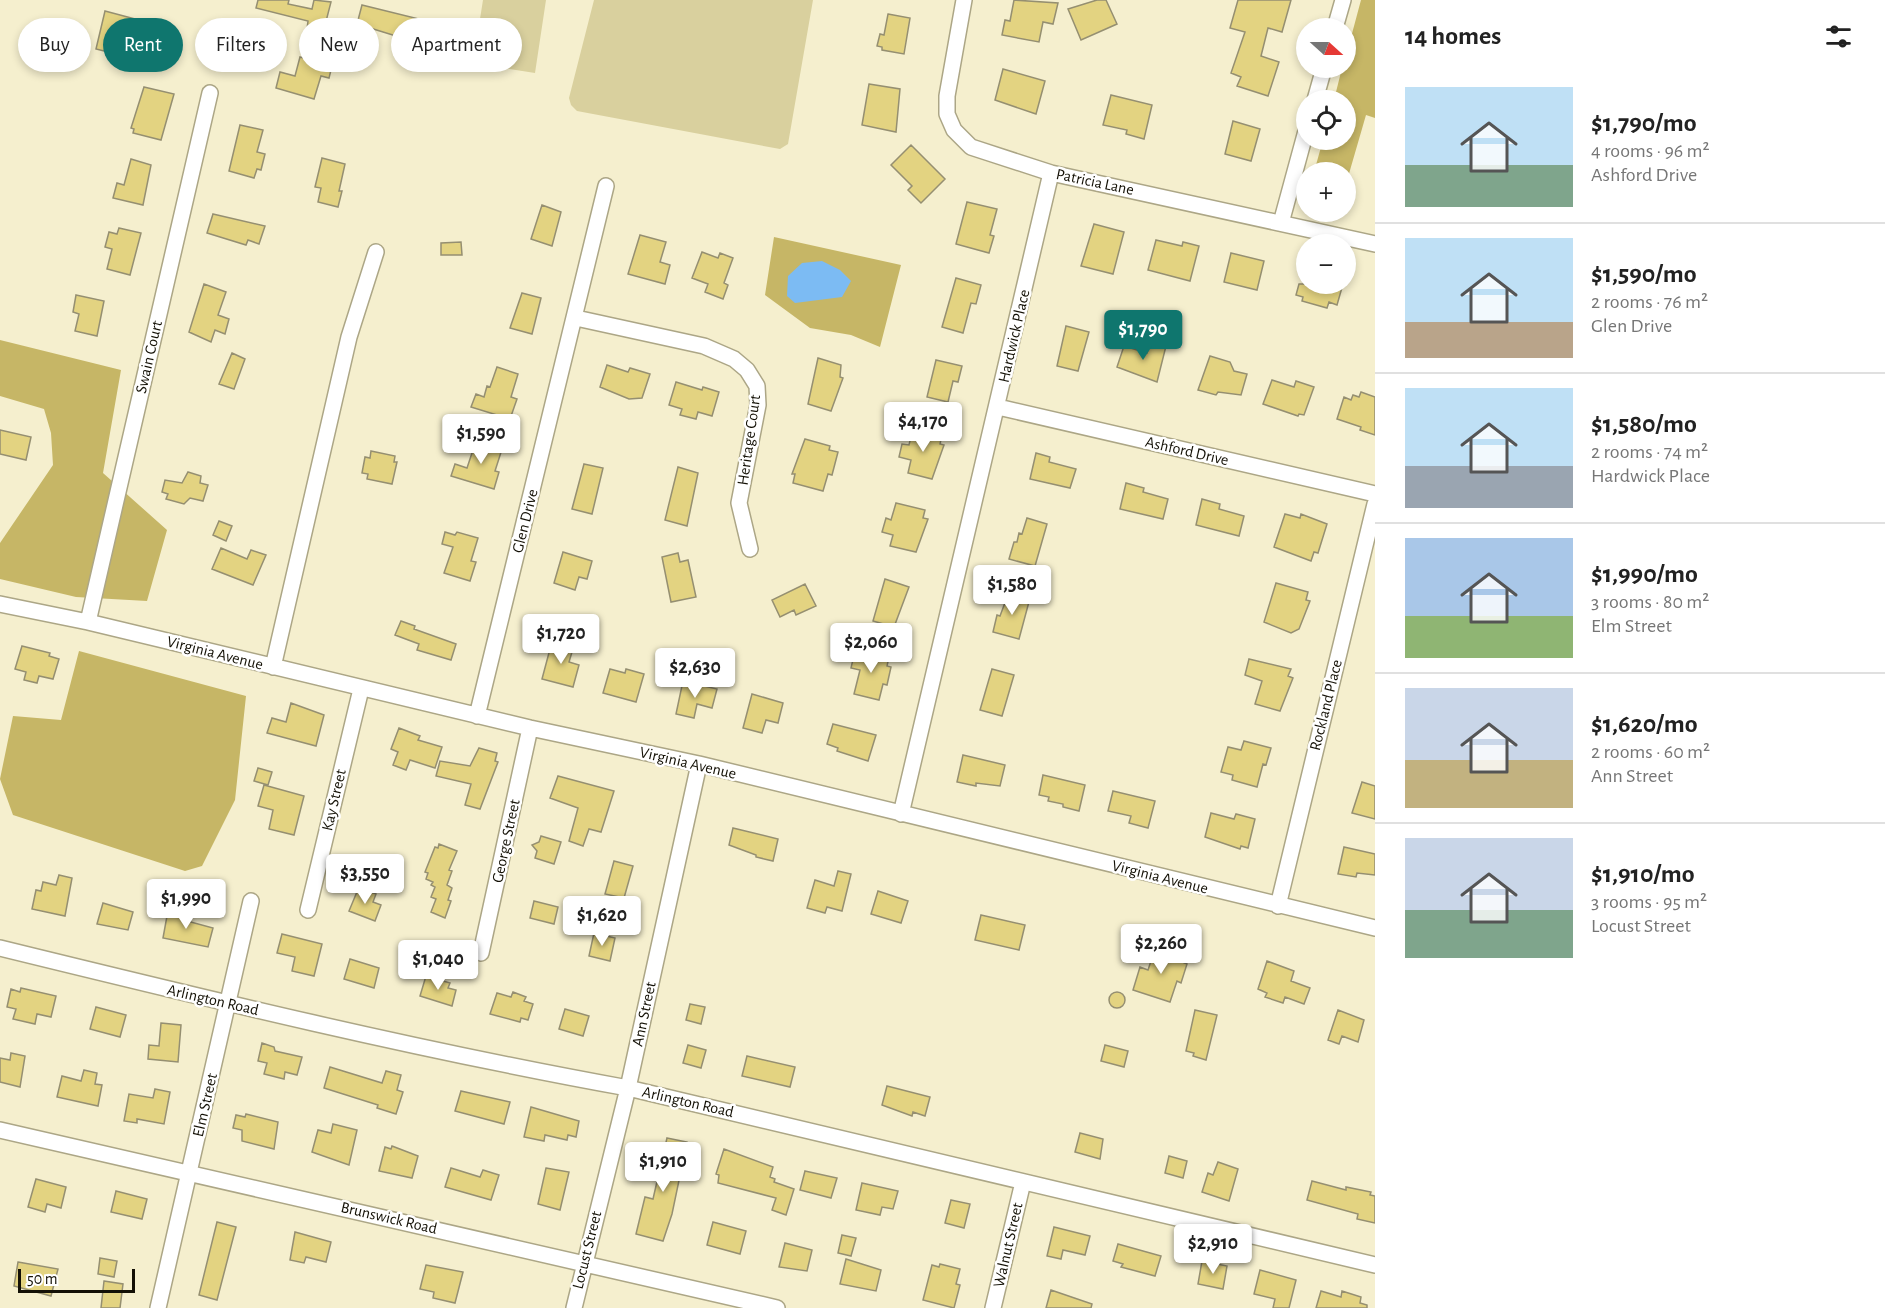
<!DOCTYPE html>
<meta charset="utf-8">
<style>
:root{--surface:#fff;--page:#f2f2f2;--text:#222;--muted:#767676;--line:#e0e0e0;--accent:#0f766e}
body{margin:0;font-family:"Alegreya Sans",sans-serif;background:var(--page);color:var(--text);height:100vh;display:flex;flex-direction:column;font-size:22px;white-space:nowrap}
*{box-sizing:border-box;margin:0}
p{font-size:20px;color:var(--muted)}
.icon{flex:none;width:33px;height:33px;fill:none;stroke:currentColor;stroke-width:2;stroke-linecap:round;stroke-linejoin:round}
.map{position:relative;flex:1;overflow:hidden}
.sheet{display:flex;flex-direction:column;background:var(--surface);width:510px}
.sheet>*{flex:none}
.banner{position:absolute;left:18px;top:18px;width:570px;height:54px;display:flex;gap:12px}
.needle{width:39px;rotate:111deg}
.tools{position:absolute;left:1296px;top:18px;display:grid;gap:12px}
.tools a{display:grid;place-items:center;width:60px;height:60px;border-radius:50%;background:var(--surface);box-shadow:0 3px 9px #0003;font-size:30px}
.scale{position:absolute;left:18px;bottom:15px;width:117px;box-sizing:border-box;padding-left:6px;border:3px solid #131005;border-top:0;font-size:16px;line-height:21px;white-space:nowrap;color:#131005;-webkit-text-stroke:4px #fff;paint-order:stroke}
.price{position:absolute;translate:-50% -51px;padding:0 14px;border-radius:6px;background:#fff;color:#222;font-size:20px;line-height:39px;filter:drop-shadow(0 2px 3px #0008)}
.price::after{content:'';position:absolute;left:50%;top:36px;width:18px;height:14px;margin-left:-9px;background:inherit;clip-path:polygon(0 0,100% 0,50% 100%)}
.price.on{background:var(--accent);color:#fff}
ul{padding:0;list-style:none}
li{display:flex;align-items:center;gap:18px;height:150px;padding:0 30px}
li+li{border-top:2px solid var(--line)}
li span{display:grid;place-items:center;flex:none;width:168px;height:120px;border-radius:0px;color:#555}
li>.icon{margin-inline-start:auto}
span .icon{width:72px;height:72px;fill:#fffc;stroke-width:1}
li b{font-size:26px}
h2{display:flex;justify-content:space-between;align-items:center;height:72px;padding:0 30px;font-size:26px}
.chip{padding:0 21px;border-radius:27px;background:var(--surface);box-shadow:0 3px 9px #0003;font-size:21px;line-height:54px}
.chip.on{background:var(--accent);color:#fff}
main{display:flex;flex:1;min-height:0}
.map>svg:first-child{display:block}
.green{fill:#d9d09e}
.forest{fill:#c6b666}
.water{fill:#7cbbf3}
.building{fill:#e3d381;stroke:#958f71;stroke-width:1.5}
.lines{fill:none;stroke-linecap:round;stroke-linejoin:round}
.minor-casing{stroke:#aca686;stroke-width:18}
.minor{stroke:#fff;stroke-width:15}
.labels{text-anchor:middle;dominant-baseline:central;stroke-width:5;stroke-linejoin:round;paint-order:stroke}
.street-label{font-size:16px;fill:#131005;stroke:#fff}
</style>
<main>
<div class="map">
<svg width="1375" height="1308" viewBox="0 0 1375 1308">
<rect width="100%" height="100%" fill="#f5efce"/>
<path class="green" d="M483 0H546L535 73 473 63Z
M594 0H813L788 144 780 149 577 111 571 105 569 98Z"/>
<path class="forest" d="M1361 0H1375V118L1366 115 1346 184V172H1314L1323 140H1346V100H1334L1342 68H1346V56Z
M774 237 901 265 880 347 851 335 810 328 765 295Z
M0 340 121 370 103 473 167 530 147 601 76 597 0 579V543L53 465 51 433 44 409 0 396Z
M79 651 246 696 235 800 202 866 185 871 13 815 0 779 13 716 61 720Z"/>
<path class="water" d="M822 261 840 270 851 281 842 297 795 303 787 296 788 276 802 263Z"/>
<path class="building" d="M258 0H289L288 4 312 9 314 0 331 2 323 33 307 29 308 21 256 8Z
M1014 0 1058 3 1053 24 1043 22 1039 42 1002 35 1005 20 1010 21Z
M1097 0H1106L1117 24 1081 40 1068 9Z
M1238 0H1291L1282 32 1268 28 1261 56 1279 62 1268 96 1237 86 1241 77 1231 73 1245 32 1230 28Z
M362 5 427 21 422 44 357 24Z
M105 11 139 20 135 35 158 41 152 63 96 49Z
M888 14 910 18 904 54 882 50V47L877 46 880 34 884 35Z
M300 57 332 66 329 78 321 76 314 99 276 88 280 72 295 76Z
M1003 69 1045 81 1036 114 995 100Z
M869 84 900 89 896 132 862 125Z
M144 87 174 94 161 140 133 133 134 129 131 128Z
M1111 95 1152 105 1144 139 1126 134 1127 130 1103 125Z
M1233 121 1260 129 1251 161 1225 154Z
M240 125 263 130 257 152 265 154 261 170 257 169 254 178 229 171Z
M911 145 945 179 921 203 908 190 912 186 891 165Z
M322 158 345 164 339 191H342L338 207 318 202 321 188 315 187Z
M131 159 151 165 143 205 113 198 117 183 124 185Z
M967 202 997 209 990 235 994 236 989 253 956 244Z
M542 205 561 212 552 246 531 239Z
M213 214 265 226 259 244 248 240 246 245 207 233Z
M1094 224 1124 232 1113 274 1081 266Z
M119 228 141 233 130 275 107 269 112 249 105 247 109 232 117 234Z
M640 235 666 242 660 262 670 265 665 284 628 274Z
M1156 240 1182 246 1183 242 1199 246 1190 281 1148 270Z
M461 242 462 255H441V243Z
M702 252 718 258 720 253 733 258 724 283 728 285 723 299 705 292 708 284 692 278Z
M1231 253 1264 261 1257 290 1224 282Z
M956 278 981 285 976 304 971 303 963 333 942 327Z
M204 284 226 292 218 315 229 319 225 334 215 330 211 342 189 332Z
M1299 284H1343L1337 305 1329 302 1327 308 1302 301 1303 297 1296 295Z
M522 293 541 298 532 334 510 328Z
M76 295 104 301 97 336 75 331 79 314 73 312Z
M1066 326 1089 332 1078 371 1057 366Z
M1151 341 1166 346 1157 382 1117 367 1124 346 1147 353Z
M232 353 245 359 234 389 219 384Z
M1210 356 1230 362 1234 371 1247 374 1241 395 1218 392 1216 395 1198 390Z
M818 358 841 365 840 377 843 378 831 411 808 404Z
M936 360 962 366 958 382 953 381 948 402 927 397Z
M607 365 628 372 630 368 650 374 642 398 629 399 600 387Z
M497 367 518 374 511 397 517 399 510 419 471 407 476 394 484 397 487 386 490 387Z
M1272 380 1294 387 1296 381 1314 387 1304 415 1299 414 1298 416 1263 404Z
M676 382 702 390 703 387 719 392 712 416 698 412 696 419 680 415 682 409 669 405Z
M1361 392 1375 397V435L1360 430 1361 427 1337 419 1344 397 1351 400 1353 395 1359 397Z
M913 428 942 435 940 444 944 445 932 479 908 473 911 460 899 457 902 444 909 445Z
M0 430 31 437 26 460 0 454Z
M477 438 503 446 495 471 499 472 494 489 451 476 455 464 467 468Z
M805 439 830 446 829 450 838 452 832 475 828 474 823 491 793 483 795 474H792Z
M371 451 395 456 394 462H397L392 484 367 479 368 474 362 473 365 457 370 458Z
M1036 453 1050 457 1049 462 1076 469 1070 488 1030 479Z
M584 464 603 468 592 514 572 509Z
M678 467 698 473 687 526 665 520Z
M188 472 201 476 200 483 208 485 203 501 190 498 184 504 166 499 168 494 162 492 165 480 182 483Z
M1126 483 1144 488 1143 492 1168 499 1163 519 1120 509Z
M1202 499 1220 504 1219 509 1244 516 1239 536 1196 525Z
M896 503 925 510 923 518 928 519 916 552 890 546 893 535 882 532 886 518 891 520Z
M1285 514 1300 518 1301 514 1327 524 1318 553 1314 552 1311 561 1274 547Z
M1027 518 1047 524 1035 566 1009 559 1014 542H1017L1019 533 1022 534Z
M219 521 232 526 226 541 213 535Z
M445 532 455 535 457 532 478 538 471 561 476 562 470 581 444 573 453 547 442 544Z
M221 548 247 559 251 550 266 555 253 585 212 569Z
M563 552 592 561 587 579 579 577 575 590 554 583Z
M678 553 680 562 688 560 696 597 671 602 662 557Z
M885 579 909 587 894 627 873 621Z
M1276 583 1308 592 1306 600 1310 601 1299 629 1291 633 1264 622Z
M805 584 816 606 796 615 794 610 780 617 772 600Z
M1009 592 1030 598 1019 639 993 632 997 615 1000 616Z
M401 621 415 626 414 629 456 644 451 660 417 650 419 644 395 635Z
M562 639 575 642 569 662 579 665 573 687 542 679 550 649 559 651Z
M22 646 50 653 49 656 59 659 53 679 39 676 37 683 24 680 26 672 15 669Z
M855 651 889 657 887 666 891 667 887 685 883 684 879 700 854 694 860 670 851 668Z
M1249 659 1291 669 1288 676 1293 678 1280 711 1255 704 1262 681 1245 675Z
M610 669 625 673 626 669 644 674 636 702 603 693Z
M992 669 1014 675 1002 716 980 710Z
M683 681 717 689 712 708 697 704 694 718 676 714Z
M752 694 783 703 778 723 766 720 762 733 743 728Z
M291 703 324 715 316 746 267 733 272 718 286 722Z
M833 724 876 735 868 761 837 751 838 748 827 744Z
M399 728 420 736 418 740 442 747 435 768 410 760 406 770 393 765 398 752 391 749Z
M1244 741 1271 748 1266 765 1263 764 1257 787 1232 780 1233 775 1221 772 1228 747 1241 750Z
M479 748 497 753 495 761 498 762 480 809 465 805 471 784 436 776 440 761 470 766Z
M963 755 1005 765 1000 786 976 783V786L957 782Z
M258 768 272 772 268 785 254 781Z
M1043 775 1085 785 1079 811 1063 807V804L1048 801 1049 797 1039 795Z
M558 776 614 791 601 832 589 829 583 846 569 841 578 808 550 798Z
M1362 782 1375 786V819L1352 813Z
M264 785 304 796 294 835 269 829 273 810 258 806Z
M1113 791 1155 801 1148 828 1129 823 1131 816 1108 811Z
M1211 813 1234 819 1236 814 1255 819 1248 848 1241 846 1240 849 1205 837Z
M733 828 778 839 773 861 756 857V855L729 845Z
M541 836 561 842 554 864 535 858 537 851 532 845 539 842Z
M439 844 457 851 449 870 452 871 447 885 452 888 448 900 451 901 445 918 431 912 436 899 431 897 435 887 431 885 433 882 426 879 428 873 425 872 435 847 438 848Z
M1344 847 1375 854V875L1357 873 1356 877 1338 874Z
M614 861 633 866 624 898 605 894Z
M838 871 851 874 842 911 827 907 825 913 807 908 815 880 834 886Z
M59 875 72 878 65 916 32 909 36 890 41 891 43 882 56 885Z
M359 887 376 894 373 902 381 905 375 921 349 911Z
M878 891 908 901 901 923 871 914Z
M534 901 558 907 554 924 530 918Z
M103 903 133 912 128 930 97 924Z
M174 909 189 913 187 921 213 928 208 947 163 938 167 916 172 917Z
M981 915 1025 925 1019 950 975 940Z
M594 933 615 938 610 961 589 956Z
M282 934 322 944 314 976 292 971 295 957 277 953Z
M1156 946 1182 954 1180 961 1187 964 1181 983 1177 981 1170 1002 1133 990 1140 967 1148 970Z
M350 959 379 968 374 988 344 979Z
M1267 961 1294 971 1291 981 1310 988 1304 1004 1285 997 1283 1003 1265 997 1267 993 1258 989Z
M426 976 450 983 448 988 456 990 452 1006 420 996Z
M21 988 56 996 51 1017 37 1014 35 1024 13 1019 16 1009 7 1007 11 989 20 992Z
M513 992 526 997 524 1001 533 1004 528 1020 521 1018 520 1022 490 1014 497 993 511 997Z
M1109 1000a8 8 0 1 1 16 0a8 8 0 1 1-16 0Z
M690 1004 705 1007 701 1024 686 1020Z
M96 1007 126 1015 120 1037 90 1029Z
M565 1009 589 1016 583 1036 559 1029Z
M1195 1010 1217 1015 1206 1060 1193 1056 1194 1053 1186 1051Z
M1338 1010 1364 1020 1358 1042 1342 1036 1339 1044 1328 1040Z
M161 1023 181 1025 178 1062 148 1059 149 1045 159 1046Z
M262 1043 274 1047 275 1051 302 1057 297 1075 285 1072 284 1079 264 1074 267 1063 258 1061Z
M688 1045 706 1050 701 1068 683 1063Z
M1105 1045 1128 1051 1124 1067 1101 1061Z
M11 1053 25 1056 20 1087 0 1082V1058L10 1060Z
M747 1056 795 1067 790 1087 742 1076Z
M330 1067 382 1083 386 1071 401 1075 397 1090 403 1092 396 1114 377 1108 378 1105 324 1088Z
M84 1070 97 1073 95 1084 102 1085 98 1106 57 1097 62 1076 81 1081Z
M887 1086 930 1097 925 1116 913 1112 912 1116 882 1105Z
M155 1089 170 1092 164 1124 137 1119V1123L124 1121 129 1094 153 1098Z
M461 1091 510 1102 504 1124 455 1111Z
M531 1107 579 1121 576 1137 568 1135 567 1140 545 1135 544 1141 524 1137Z
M246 1114 278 1122 274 1149 242 1141V1130L233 1128 236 1115 245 1117Z
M333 1124 357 1130 349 1165 312 1152 318 1130 331 1133Z
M1080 1133 1103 1139 1100 1159 1075 1152Z
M667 1138 687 1142 672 1214 663 1241 636 1234 645 1197 653 1199Z
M392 1146 418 1156 412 1178 379 1171 385 1147 391 1149Z
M724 1149 773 1167 770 1177 775 1179 774 1182 794 1189 786 1215 772 1210 776 1198 718 1183 719 1175 716 1174Z
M1169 1156 1187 1161 1183 1178 1165 1173Z
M1218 1162 1238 1169 1229 1201 1202 1192 1208 1173 1213 1175Z
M451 1168 480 1177 483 1170 499 1175 491 1200 445 1187Z
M546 1168 569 1172 560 1210 538 1204Z
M805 1171 837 1178 831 1198 800 1190Z
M36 1179 66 1187 61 1208 47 1204 45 1212 28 1207Z
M1312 1181 1346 1190V1187L1371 1192 1370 1195 1375 1196V1223L1357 1219 1358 1214 1307 1200Z
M862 1183 898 1191 893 1209 882 1207 880 1215 856 1210Z
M116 1191 147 1199 142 1219 111 1212Z
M951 1200 970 1204 964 1228 945 1223Z
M217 1222 236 1227 217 1300 199 1295Z
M713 1222 746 1231 740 1254 707 1245Z
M1054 1227 1090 1236 1085 1255 1063 1250 1061 1259 1047 1256Z
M295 1232 331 1242 326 1262 306 1257 304 1263 290 1260Z
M842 1235 856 1238 851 1256 838 1253Z
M785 1243 812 1250 807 1271 779 1267Z
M1118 1244 1161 1256 1155 1276 1121 1267 1123 1264 1113 1261Z
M100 1258 117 1261 114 1277 98 1274Z
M846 1259 881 1270 876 1291 840 1284Z
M1202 1261 1227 1266 1223 1289 1198 1284Z
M18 1262 58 1269 51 1296 14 1286Z
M940 1264 960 1269 956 1284 960 1285 954 1308 923 1300 932 1265 939 1267Z
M426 1265 463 1272 455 1303 433 1298 434 1292 420 1289Z
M1260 1270 1296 1280 1289 1308H1273L1275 1299 1254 1294Z
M104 1281 123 1284 120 1308H101Z
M1051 1290 1092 1304 1091 1308H1046Z
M1321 1291 1341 1297 1342 1291 1361 1297 1360 1303 1367 1305V1308H1316Z"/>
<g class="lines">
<defs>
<path id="minor" d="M964 0 947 96V114L954 130 971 147 1051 173 1375 244
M1335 28 1343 0
M1315 100 1324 68
M1281 223 1306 131
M576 318 704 346 734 359 747 370 757 386 758 405 739 503 750 549
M998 407 1375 494
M0 604 88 622 530 728 699 764 1375 928
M88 622 210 93
M273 667 349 337 376 252
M477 716 606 186
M901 814 1051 173
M1278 906 1375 504
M308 910 361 689
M0 948C208 999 417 1050 628 1088L1375 1265
M481 953 530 728
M0 1130 777 1308
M158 1308 251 901
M574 1308 628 1088 699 764
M993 1308 1023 1182"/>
</defs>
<use href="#minor" class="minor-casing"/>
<use href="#minor" class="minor"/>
</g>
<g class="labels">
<g class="street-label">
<text transform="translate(1095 182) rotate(12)">Patricia Lane</text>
<text transform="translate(1014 336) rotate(-77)">Hardwick Place</text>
<text transform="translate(149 357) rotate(-77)">Swain Court</text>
<text transform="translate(749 440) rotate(-82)">Heritage Court</text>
<text transform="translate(1187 451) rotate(13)">Ashford Drive</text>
<text transform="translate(525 521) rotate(-76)">Glen Drive</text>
<text transform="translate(215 653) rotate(14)">Virginia Avenue</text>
<text transform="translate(1326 705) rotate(-76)">Rockland Place</text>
<text transform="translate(688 763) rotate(13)">Virginia Avenue</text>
<text transform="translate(334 800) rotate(-77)">Kay Street</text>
<text transform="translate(506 841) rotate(-78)">George Street</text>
<text transform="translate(1160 877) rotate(14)">Virginia Avenue</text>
<text transform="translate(213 1000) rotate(13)">Arlington Road</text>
<text transform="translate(644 1014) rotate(-78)">Ann Street</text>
<text transform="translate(688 1102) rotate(13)">Arlington Road</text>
<text transform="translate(205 1105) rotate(-77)">Elm Street</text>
<text transform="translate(389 1218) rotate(13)">Brunswick Road</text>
<text transform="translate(1008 1245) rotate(-77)">Walnut Street</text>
<text transform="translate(587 1250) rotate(-76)">Locust Street</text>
</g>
</g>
</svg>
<div class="tools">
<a><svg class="needle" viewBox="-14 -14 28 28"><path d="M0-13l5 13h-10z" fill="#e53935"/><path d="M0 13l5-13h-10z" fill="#767676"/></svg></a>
<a><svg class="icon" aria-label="locate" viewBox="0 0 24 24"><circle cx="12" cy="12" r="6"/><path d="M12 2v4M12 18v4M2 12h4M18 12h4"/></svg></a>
<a>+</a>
<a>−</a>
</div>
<div class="scale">50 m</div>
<b class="price on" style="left:1143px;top:361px">$1,790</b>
<b class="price" style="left:923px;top:453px">$4,170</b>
<b class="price" style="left:481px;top:465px">$1,590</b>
<b class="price" style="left:1012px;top:616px">$1,580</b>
<b class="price" style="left:561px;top:665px">$1,720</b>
<b class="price" style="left:871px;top:674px">$2,060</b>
<b class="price" style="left:695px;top:699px">$2,630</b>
<b class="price" style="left:365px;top:905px">$3,550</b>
<b class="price" style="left:186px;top:930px">$1,990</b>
<b class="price" style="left:602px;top:947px">$1,620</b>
<b class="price" style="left:1161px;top:975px">$2,260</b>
<b class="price" style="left:438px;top:991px">$1,040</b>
<b class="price" style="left:663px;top:1193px">$1,910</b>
<b class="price" style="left:1213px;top:1275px">$2,910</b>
<div class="banner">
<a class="chip">Buy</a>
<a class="chip on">Rent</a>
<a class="chip">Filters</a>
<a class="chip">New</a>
<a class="chip">Apartment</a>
</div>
</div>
<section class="sheet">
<h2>14 homes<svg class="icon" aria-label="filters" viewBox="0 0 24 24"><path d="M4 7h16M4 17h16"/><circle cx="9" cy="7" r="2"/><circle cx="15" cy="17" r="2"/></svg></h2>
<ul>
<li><span style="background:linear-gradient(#bfe0f5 65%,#7fa58c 0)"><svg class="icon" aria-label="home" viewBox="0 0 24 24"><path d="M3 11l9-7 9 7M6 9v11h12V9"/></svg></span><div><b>$1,790/mo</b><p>4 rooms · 96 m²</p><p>Ashford Drive</p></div></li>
<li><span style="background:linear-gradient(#bfe0f5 70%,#b9a48a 0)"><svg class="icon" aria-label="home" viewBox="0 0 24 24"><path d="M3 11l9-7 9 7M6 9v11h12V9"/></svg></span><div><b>$1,590/mo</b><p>2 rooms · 76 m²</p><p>Glen Drive</p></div></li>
<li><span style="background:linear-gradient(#bfe0f5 65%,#9aa5b1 0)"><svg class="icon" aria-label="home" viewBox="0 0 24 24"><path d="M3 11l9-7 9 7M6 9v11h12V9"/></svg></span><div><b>$1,580/mo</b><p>2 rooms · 74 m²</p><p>Hardwick Place</p></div></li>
<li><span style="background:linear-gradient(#a9c7e8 65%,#8fb573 0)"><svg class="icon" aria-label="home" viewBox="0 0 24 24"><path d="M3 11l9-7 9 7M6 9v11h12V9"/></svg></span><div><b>$1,990/mo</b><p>3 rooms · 80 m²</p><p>Elm Street</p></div></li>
<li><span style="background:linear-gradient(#c9d6e8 60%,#c2b280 0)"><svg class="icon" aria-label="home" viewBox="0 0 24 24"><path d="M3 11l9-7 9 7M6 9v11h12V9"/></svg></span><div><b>$1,620/mo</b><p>2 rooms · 60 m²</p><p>Ann Street</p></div></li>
<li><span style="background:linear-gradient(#c9d6e8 60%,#7fa58c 0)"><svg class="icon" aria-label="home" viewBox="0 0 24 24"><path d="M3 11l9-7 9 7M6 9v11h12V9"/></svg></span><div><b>$1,910/mo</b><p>3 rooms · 95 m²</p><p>Locust Street</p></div></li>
</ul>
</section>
</main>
